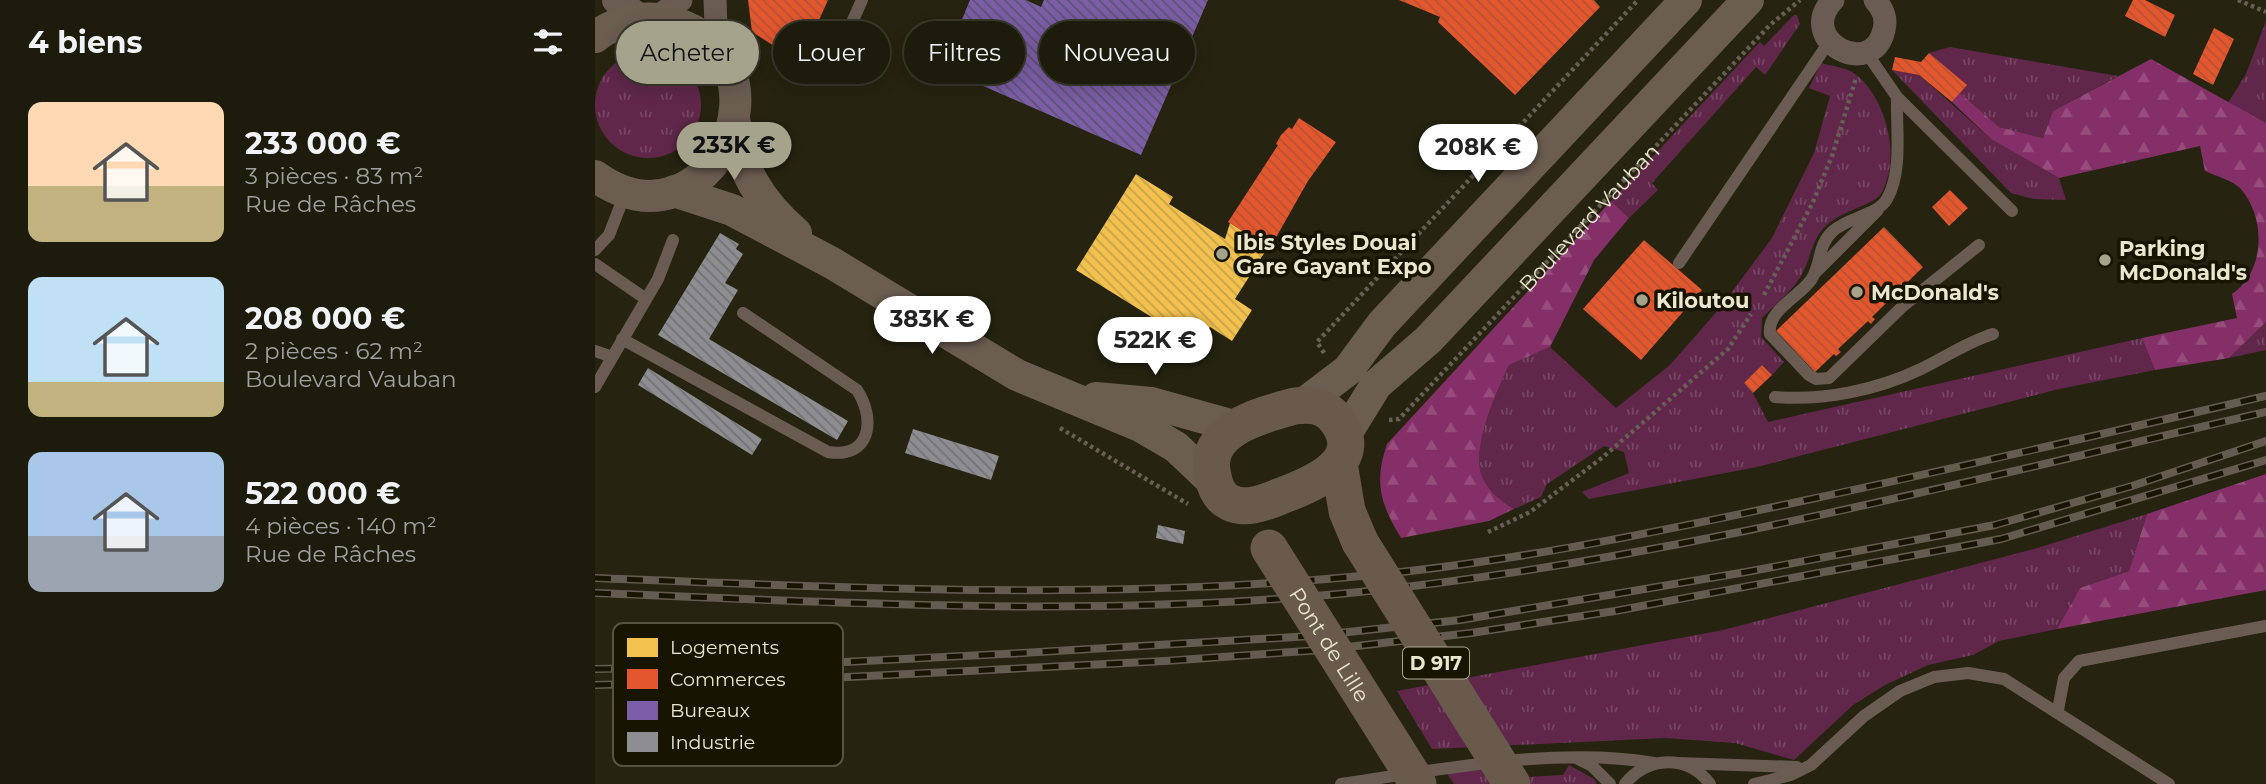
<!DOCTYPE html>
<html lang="fr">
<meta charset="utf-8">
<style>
:root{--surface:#1c1b0c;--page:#29281a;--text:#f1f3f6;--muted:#a0a19d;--line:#3a392d;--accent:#a5a38c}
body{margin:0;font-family:Montserrat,sans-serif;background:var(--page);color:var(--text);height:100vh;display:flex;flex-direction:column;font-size:26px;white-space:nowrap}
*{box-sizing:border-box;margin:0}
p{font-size:23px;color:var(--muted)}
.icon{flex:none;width:38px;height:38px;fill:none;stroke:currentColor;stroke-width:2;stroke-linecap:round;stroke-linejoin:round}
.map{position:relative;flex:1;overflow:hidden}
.drawer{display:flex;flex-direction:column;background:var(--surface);width:595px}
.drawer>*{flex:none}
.top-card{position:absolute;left:21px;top:21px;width:665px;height:63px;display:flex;gap:14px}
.price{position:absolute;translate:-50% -60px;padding:0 16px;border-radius:24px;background:#fff;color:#222;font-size:23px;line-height:46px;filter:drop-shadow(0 2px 4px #0008)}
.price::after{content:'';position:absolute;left:50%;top:42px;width:21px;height:16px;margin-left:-10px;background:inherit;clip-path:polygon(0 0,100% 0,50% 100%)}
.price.selected{background:var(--accent);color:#111}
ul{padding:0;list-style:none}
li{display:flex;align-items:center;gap:21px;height:175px;padding:0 28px}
li span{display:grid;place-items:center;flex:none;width:196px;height:140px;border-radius:14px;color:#555}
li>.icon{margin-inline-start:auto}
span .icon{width:84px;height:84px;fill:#fffc;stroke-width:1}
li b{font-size:30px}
h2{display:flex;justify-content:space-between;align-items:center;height:84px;padding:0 28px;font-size:30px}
.tag{padding:0 24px;border-radius:32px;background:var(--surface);box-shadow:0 4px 18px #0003,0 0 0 2px var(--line);font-size:24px;line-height:63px}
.tag.selected{background:var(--accent);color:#111}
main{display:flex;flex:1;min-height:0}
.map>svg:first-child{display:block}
.grass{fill:url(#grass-tufts)}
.forest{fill:url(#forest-firs)}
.homes{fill:url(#homes-back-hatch)}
.shops{fill:url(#shops-back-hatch)}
.offices{fill:url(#offices-back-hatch)}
.industry{fill:url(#industry-back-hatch)}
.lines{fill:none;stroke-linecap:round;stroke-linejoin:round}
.path{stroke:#675e54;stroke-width:4.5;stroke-dasharray:3.5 3.5;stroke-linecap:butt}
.service{stroke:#6b5c53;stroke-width:12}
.minor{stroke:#6b5c53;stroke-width:23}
.tertiary{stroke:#6b5c53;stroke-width:28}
.secondary{stroke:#6c5d51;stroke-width:32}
.primary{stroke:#6a5a4c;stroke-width:37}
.rail-casing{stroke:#645c50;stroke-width:8}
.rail{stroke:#171402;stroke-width:5;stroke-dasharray:16;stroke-linecap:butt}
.primary-bridge{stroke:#6a5a4c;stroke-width:37}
.poi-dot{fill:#a5a38c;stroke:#171402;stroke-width:2.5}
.labels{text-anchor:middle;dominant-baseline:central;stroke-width:7;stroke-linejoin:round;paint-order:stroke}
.shield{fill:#171402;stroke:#aba891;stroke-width:2}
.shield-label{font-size:19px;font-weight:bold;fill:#eae7ce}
.street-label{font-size:21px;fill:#eae7ce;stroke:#171402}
.poi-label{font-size:21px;font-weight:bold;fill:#eae7ce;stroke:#171402;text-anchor:start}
.key{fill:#171402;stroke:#56533f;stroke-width:2}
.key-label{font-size:19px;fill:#eae7ce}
</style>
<main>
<section class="drawer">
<h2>4 biens<svg class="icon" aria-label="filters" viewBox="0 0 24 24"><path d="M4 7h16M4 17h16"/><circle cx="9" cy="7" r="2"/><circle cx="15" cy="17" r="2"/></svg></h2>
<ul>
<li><span style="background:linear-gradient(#ffd9b3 60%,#c2b280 0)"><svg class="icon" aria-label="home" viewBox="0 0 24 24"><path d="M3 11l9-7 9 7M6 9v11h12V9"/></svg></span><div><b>233 000 €</b><p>3 pièces · 83 m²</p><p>Rue de Râches</p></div></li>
<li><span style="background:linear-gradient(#bfe0f5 75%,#c2b280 0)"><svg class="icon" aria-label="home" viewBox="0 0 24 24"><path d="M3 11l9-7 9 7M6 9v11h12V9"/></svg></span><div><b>208 000 €</b><p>2 pièces · 62 m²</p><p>Boulevard Vauban</p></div></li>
<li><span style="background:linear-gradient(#a9c7e8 60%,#9aa5b1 0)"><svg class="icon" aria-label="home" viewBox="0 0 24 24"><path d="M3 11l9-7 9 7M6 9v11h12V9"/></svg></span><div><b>522 000 €</b><p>4 pièces · 140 m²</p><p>Rue de Râches</p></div></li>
</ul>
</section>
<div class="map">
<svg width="1671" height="784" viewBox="0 0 1671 784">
<defs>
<pattern id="grass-tufts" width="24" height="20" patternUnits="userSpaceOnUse" patternTransform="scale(1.75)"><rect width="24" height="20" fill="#60274b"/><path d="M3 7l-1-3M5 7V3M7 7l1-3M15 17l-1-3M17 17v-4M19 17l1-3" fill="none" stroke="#774664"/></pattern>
<pattern id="forest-firs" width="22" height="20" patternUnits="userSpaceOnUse" patternTransform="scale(1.75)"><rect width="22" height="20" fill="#852f68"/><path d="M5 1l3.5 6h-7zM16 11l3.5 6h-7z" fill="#964d7c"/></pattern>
<pattern id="homes-back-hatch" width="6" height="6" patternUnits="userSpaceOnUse" patternTransform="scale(1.75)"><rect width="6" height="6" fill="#f2c14e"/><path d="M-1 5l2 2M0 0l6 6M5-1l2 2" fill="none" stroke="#c7a24a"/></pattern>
<pattern id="shops-back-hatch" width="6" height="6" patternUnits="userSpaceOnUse" patternTransform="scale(1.75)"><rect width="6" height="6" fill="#e4572e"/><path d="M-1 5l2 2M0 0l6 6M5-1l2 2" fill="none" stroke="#b55233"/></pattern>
<pattern id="offices-back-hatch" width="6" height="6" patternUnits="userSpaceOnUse" patternTransform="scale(1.75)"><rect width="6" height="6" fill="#7b5ea7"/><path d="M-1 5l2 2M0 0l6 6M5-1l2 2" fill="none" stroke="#605272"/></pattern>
<pattern id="industry-back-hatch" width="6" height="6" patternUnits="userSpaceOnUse" patternTransform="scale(1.75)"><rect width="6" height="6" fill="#8d8d92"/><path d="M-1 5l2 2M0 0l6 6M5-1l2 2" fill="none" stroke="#747475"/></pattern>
</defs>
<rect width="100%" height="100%" fill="#262410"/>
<path class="grass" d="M1199 15H1202L1205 24 1170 75 1161 67 1057 183 1063 190 1034 218 1016 201 1165 42 1169 46Z
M1671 21V123L1633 103 1651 74Z
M1355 47 1523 76 1458 111 1448 138 1404 127 1365 93 1334 53Z
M0 105a53 53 0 1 1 106 0a53 53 0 1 1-106 0Z
M1226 63C1235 66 1249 67 1257 72 1291 94 1307 158 1286 194 1277 207 1240 210 1224 234 1216 246 1214 262 1207 274 1199 290 1179 305 1167 318L1166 337 1189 362 1177 375 1167 365 1149 383 1158 393 1173 422 1547 338 1560 370 1464 389 1162 467 994 499 987 492 1034 473 1029 452 1009 446 952 484 946 497 919 509C904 500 888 487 885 469 880 439 902 391 914 365L955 347 1021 408 1075 365 1125 308 1177 238 1219 153 1235 96 1214 88Z
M1297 70 1324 75 1396 139 1464 178 1471 200 1439 199 1416 193Z
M1671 322V350L1634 358Z
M1552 514 1534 571 1485 588 1462 629 1404 641 1378 655 1333 665 1290 685 1258 705 1199 760 1140 743 1070 738 837 749 802 691 1128 630 1439 549Z
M974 765 999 779 1002 784H859L851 772 889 770 895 779 968 775Z"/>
<path class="forest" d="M1556 59 1671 123V322L1634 358 1560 370 1547 338 1642 318 1637 294C1671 271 1671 217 1645 188 1637 180 1621 176 1610 171L1605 146 1464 178 1396 139 1357 102 1365 93 1404 127 1448 138 1458 111Z
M1016 201 1034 218 999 260 955 347 914 365C902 391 880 439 885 469 888 487 904 500 919 509L894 521 806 538C785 503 779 483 792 444Z
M1671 474V590L1462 629 1485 588 1534 571 1552 514Z"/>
<path class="homes" d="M541 174 578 197 574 204 630 239 635 223 673 247 640 299 657 310 637 341 615 327 603 346 481 270Z"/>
<path class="shops" d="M153 0H233L216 38 212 36 205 52 195 56 157 32Z
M804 0H999L1005 7 920 95 843 22 845 17Z
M1538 0H1550L1580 15 1570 37 1530 16Z
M1619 28 1639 39 1618 85 1598 74Z
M1334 53 1372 85 1357 102 1324 75 1297 70 1300 57 1326 62Z
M704 118 741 142 713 181 675 248 633 222 683 145 681 144 686 135 694 127 697 129Z
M1355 190 1373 208 1354 226 1337 207Z
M1289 227 1328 267 1277 317 1280 319 1276 324 1273 321 1243 349 1246 352 1241 356 1239 354 1220 372 1181 331Z
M1049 240 1107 290 1046 360 988 309Z
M1167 365 1177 375 1158 393 1149 383Z"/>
<path class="offices" d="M375 0H431L446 7 449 0H613L546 155 347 68Z"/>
<path class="industry" d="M125 233 144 244 141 249 148 254 130 283 143 290 114 339 253 421 242 440 63 335Z
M53 368 167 439 157 455 43 385Z
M318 429 404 456 396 480 310 453Z
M563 525 590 531 588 544 561 538Z"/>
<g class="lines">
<g class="path">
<path d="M1643 0 1671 12"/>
<path d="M1169 295 1218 202 1237 156 1261 78"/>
<path d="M729 353 722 342 1043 0"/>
<path id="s1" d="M794 420 804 419 1175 25 1205 0"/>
<path d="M465 428 593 504"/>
<path d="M893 532 935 512 1008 457 1133 349 1156 314"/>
</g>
<path class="service" d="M1271 52 1302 97 1417 211
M234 74 267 0
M1302 97C1301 128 1308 171 1292 199 1283 215 1254 217 1238 231 1222 245 1227 264 1216 280 1204 297 1172 310 1175 334L1214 375 1221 379 1234 378 1308 306 1384 245
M0 250 14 235 31 191
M1084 263 1234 42
M0 264 51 299
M1220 273 1283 210
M27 339 233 452C276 459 281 419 262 390L148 313
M0 351 17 357
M0 387 63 279 78 240
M1180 397C1229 401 1282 390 1326 369 1351 357 1372 342 1398 334
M1463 710 1469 678 1484 661 1671 626
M981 758 997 766 1015 784
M1083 763 1202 767
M746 784C842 770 964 746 1059 763
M1030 784C1052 756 1093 754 1115 784
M1159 784 1196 775 1216 765 1269 716 1305 691 1339 677 1373 673 1409 679 1574 784"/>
<path class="minor" d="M120 0 122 52
M1238 0C1200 40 1277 81 1289 30 1292 18 1288 9 1280 0
M59 19 86 0"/>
<path class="tertiary" d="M21 0 46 19"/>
<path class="secondary" d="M0 37C22 20 50 14 76 22 208 58 114 259 0 176
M140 123C145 170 165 202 201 233
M79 191 137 210 237 263 422 375 545 426 581 447 619 483
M501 398 556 403 642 427
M707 405 753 370 787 324 1091 0
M749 437 781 385 833 340 1153 0"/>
<path class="primary" d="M700 406C715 404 729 405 739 417 774 459 723 482 691 494 675 500 652 512 634 502 624 497 620 487 618 476 606 430 666 415 700 406Z
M744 463 752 511 765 542"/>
<defs>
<path id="rail" d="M0 578C251 588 504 600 755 577 908 564 1058 533 1207 501 1362 468 1516 432 1671 396
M0 593C254 603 510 618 764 592 1070 561 1371 481 1671 412
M0 669 190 665 427 653 716 636 865 620 1151 572 1400 525 1537 486 1671 441
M0 685 193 680 570 661 726 650 876 633 1020 611 1406 539 1671 460"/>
</defs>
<use href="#rail" class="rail-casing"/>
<use href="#rail" class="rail"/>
<g class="primary-bridge">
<path d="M765 542 917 784"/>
<path id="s2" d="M674 548 823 784"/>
</g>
</g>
<g class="poi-dot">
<circle cx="627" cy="254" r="7"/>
<circle cx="1510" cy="260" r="7"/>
<circle cx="1262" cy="292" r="7"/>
<circle cx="1047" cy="300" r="7"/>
</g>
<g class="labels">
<rect class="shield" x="808" y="647.5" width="66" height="31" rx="5"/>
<g class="shield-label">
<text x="841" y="663">D 917</text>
</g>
<g class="street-label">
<text stroke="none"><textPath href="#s1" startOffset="287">Boulevard Vauban</textPath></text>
<text stroke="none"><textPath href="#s2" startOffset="114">Pont de Lille</textPath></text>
</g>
<g class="poi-label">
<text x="641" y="242">Ibis Styles Douai<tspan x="641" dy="24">Gare Gayant Expo</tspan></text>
<text x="1524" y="248">Parking<tspan x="1524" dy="24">McDonald's</tspan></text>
<text x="1276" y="292">McDonald's</text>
<text x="1061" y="300">Kiloutou</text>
</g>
</g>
<rect x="18" y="623" width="230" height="143" rx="10" class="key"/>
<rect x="32" y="638" width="31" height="19" fill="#f2c14e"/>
<rect x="32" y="669" width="31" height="20" fill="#e4572e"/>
<rect x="32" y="701" width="31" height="19" fill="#7b5ea7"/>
<rect x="32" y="732" width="31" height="20" fill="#8d8d92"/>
<g class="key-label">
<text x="75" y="654">Logements</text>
<text x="75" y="686">Commerces</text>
<text x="75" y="717">Bureaux</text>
<text x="75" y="749">Industrie</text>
</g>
</svg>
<b class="price selected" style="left:139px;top:182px">233K €</b>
<b class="price" style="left:883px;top:184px">208K €</b>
<b class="price" style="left:337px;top:356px">383K €</b>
<b class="price" style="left:560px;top:377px">522K €</b>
<div class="top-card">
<a class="tag selected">Acheter</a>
<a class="tag">Louer</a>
<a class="tag">Filtres</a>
<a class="tag">Nouveau</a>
</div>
</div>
</main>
